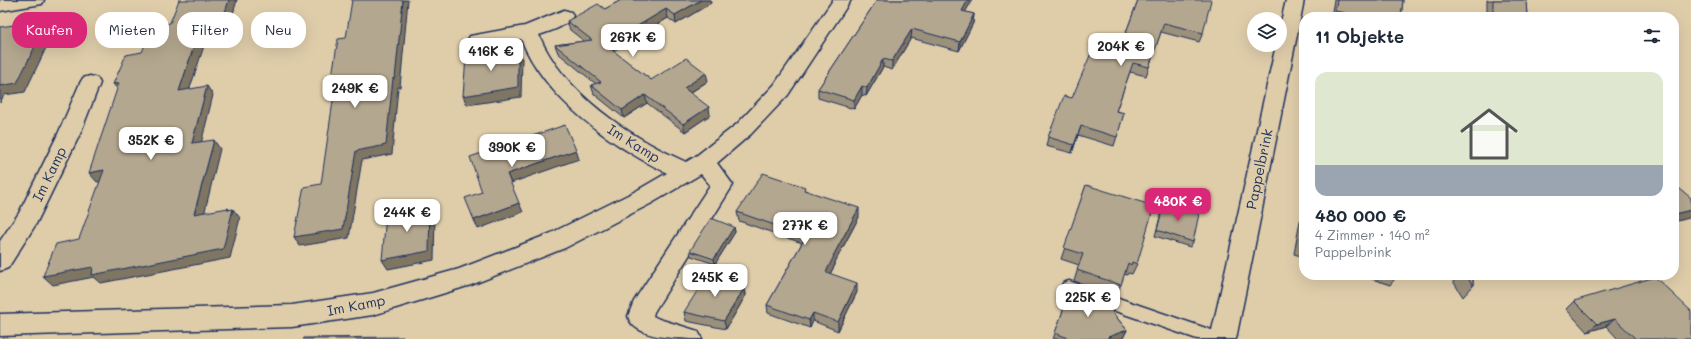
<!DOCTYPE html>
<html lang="de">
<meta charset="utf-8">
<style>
:root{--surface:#fff;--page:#f6f6f7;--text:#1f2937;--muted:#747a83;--accent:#db2777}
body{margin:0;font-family:Mali,sans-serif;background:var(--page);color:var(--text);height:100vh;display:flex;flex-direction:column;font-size:15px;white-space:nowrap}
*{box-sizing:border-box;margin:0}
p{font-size:13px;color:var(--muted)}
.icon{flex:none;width:22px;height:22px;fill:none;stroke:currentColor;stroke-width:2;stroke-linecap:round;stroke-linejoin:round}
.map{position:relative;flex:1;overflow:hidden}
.side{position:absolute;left:1299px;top:12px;width:380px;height:268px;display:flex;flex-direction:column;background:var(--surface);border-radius:16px;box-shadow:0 4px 16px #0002}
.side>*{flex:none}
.top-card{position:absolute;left:12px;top:12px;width:380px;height:36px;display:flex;gap:8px}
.controls{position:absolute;left:1247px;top:12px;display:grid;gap:8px}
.controls a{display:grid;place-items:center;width:40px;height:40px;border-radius:50%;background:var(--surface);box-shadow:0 4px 16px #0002;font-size:20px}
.price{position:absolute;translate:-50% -34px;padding:0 9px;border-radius:8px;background:#fff;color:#222;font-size:13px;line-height:26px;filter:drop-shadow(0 1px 2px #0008)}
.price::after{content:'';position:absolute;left:50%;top:24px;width:12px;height:9px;margin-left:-6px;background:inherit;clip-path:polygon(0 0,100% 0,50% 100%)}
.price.selected{background:var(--accent);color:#fff}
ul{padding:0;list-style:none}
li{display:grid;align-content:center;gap:8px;height:212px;padding:0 16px}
li span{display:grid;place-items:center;height:124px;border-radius:12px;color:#555}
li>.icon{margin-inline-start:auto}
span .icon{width:72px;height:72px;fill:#fffc;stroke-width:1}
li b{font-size:17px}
h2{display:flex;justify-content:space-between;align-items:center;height:48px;padding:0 16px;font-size:17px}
.pill{padding:0 14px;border-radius:16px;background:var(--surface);box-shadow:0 4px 16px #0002;font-size:14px;line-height:36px}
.pill.selected{background:var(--accent);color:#fff}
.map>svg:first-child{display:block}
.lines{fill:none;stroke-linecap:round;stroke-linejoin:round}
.lane-casing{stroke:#1b2f5e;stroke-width:3}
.street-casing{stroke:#1b2f5e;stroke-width:3}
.secondary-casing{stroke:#1b2f5e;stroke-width:3}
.lane{fill:#dfcdaa;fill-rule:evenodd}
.street{fill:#dfcdaa;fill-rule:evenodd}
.secondary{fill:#dfcdaa;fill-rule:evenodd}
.wall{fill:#9b907b;stroke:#1b2f5e}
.shaded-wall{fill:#7e7564;stroke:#1b2f5e}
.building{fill:#b4a78f;stroke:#1b2f5e}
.labels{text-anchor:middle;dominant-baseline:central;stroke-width:3;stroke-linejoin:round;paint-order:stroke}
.street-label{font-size:14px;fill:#1b2f5e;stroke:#dfcdaa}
</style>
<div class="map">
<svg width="1691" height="339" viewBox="0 0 1691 339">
<rect width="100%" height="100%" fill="#dfcdaa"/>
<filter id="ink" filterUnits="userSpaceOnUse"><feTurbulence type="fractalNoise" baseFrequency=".025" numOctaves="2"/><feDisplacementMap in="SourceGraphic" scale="8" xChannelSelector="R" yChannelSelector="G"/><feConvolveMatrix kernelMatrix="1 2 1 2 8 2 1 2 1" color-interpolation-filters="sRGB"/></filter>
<g filter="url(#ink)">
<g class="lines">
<defs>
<path id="lane" d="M1069 281 1223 334 1225 339H1197L1063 293 1061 288 1063 283Z"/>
<path id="street" d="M833 0H851L788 95 751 134 717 163 733 185 654 312 653 316 659 319 698 331 702 339C679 339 633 339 628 316L634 301 710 185 701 174 652 203 565 248 471 285 373 315 292 327 0 336V314L292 305 373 293 459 269 549 234 636 191 667 173C612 146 545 99 521 39L477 47 470 46 467 41 470 36 525 26 564 10 571 12 573 16C566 27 550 31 539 35 563 93 630 137 686 162L696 156 737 124 774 85Z
M1286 0H1304L1236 339H1210L1276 45H1280V26Z
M90 76 97 78 100 83 80 134 36 224 8 268 0 271V241L19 213 58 134 80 83 83 78Z"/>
<path id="secondary" d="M0 0H44L42 4 0 11Z"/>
</defs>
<use href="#lane" class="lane-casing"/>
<use href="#street" class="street-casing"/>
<use href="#secondary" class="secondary-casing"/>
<use href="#lane" class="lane"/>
<use href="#street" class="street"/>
<use href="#secondary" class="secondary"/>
</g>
<path class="wall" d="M621 0H710L711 3 676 24 668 18 613 51 651 80 708 81 690 93 710 115 685 132 647 103 624 118 594 94 591 85 596 84 558 53 555 45 584 41 570 30 567 21 605 9Z
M877 0H972L965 12 974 14 973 23 959 51 911 38 892 70 883 67 866 96 862 95 854 109 818 98V89Z
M1138 0 1203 33 1199 42 1161 32 1146 76 1130 72 1116 111 1124 113 1114 146 1078 135 1072 153 1046 146 1048 137 1072 98 1121 46Z
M1334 0H1403L1401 17H1331Z
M1487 0H1526L1527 17H1487Z
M1304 140V169L1300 168Z
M1086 185 1137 264 1132 274 1128 273 1127 275 1124 274 1117 296 1074 281 1079 265 1061 259Z
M805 190 859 217 835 262V265L830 274 857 292 838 331 813 321 810 328 768 313 767 305 802 243 739 221 737 212Z
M1164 203 1193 242 1190 247 1155 236 1162 209Z
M1304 214V257L1294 254 1300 221Z
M734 227 735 232 715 264 691 256 690 251Z
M1360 275H1398L1390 285Z
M1449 275H1473V286L1463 297Z
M745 287 746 295 726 329 686 321 684 312Z
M1071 288 1112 312 1127 330 1123 338 1120 339H1053Z
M1574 301 1691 339H1618L1606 326 1587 332 1566 309Z"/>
<path class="shaded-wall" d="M229 0H237L230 24 210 28 186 100 179 91 203 19Z
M403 0H408L400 87H398L392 154 362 160 349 238 300 246 294 237 356 151 393 78Z
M701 0H710L711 3 676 24 675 15Z
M968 0H972L961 20 962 11Z
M666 9 668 18 608 54 606 45Z
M974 14 973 23 959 51 960 42Z
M48 20 55 29 25 92 4 95 0 103V86Z
M912 29 911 38 892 70V61Z
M518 49 522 59 521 97 467 105 463 96Z
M883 59V67L866 96 867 88Z
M706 73 708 81 685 96 684 88Z
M119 83 121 93 113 84Z
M207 86 213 95 199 152 192 143Z
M862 86V95L854 109V100Z
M335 87V97L330 88Z
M645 95 647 103 624 118 622 110Z
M709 107 710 115 685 132 683 124Z
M1081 126 1072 153 1074 145Z
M214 140 220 149 202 223 194 214Z
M576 150 579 159 511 183 507 174Z
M104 170 112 179 97 182 89 173Z
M519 203 523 212 478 229 474 220Z
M430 207 435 216 434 260 388 269 382 260Z
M228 208 232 213 233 209 240 218 230 258 101 283 94 277 53 285 43 276 228 210Z
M859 208V217L835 262V265L826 281V272L833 256Z
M1691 210V216L1689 218 1674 222V214Z
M734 227 735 232 715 264 714 259Z
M857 283V292L838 331V322Z
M745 287 746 295 726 329 724 321Z
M813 313V321L810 328 809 320Z
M1615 319 1606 326 1587 332 1597 324Z
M1127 330 1123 338 1120 339H1108V337Z"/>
<path class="building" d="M179 0H229L224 15 203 19 179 91 207 86 192 143 214 140 194 214 228 208V210L233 209 223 249 92 275 93 267 43 276 56 244 79 239 104 170 89 173 119 83 113 84 126 55 142 52 153 26 170 23Z
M352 0H403L395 78H393L386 145 356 151 343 229 294 237 304 187 321 184 335 87 330 88 338 39 346 38Z
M621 0H701L675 15 666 9 606 45 651 80 686 58 706 73 684 88 709 107 683 124 645 95 622 110 591 85 601 82 555 45 592 40 567 21 598 4 605 9Z
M877 0H968L962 11 974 14 960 42 912 29 892 61 883 59 867 88 862 86 854 100 818 89Z
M1138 0H1211L1203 33 1164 23 1149 67 1133 63 1116 111 1124 113 1117 137 1081 126 1074 145 1048 137 1064 96 1072 98 1097 39 1121 46Z
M1337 0H1403L1401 17H1344L1345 13 1335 11Z
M1493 0H1526L1527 17H1493Z
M48 20 17 83 0 86V27Z
M518 49V87L463 96 466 57Z
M565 125 576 150 507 174 519 203 474 220 465 198 482 192 470 157Z
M763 173 805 187 804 190 859 208 833 256H834L826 272 857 283 838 322 813 313 809 320 767 305 806 236 737 212Z
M1674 184 1691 198V210L1674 214Z
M1086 185 1154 206 1137 264 1132 262 1131 265 1128 263 1121 285 1077 270 1083 254 1064 248Z
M1164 203 1199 214 1193 242 1157 230Z
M430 207 429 251 382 260 386 215Z
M711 218 734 227 714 259 690 251Z
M1304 225V244L1301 243Z
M708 274 745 287 724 321 684 312Z
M1466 275H1473V286Z
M1655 277 1691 311V339H1636L1615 319 1597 324 1574 301Z
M1071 288 1115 303 1112 312 1127 330 1108 337V339H1071L1055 333Z
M403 337 402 339H303L304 338Z"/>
</g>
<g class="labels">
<g class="street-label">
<text transform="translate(634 143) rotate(32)">Im Kamp</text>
<text transform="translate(1259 169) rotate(-78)">Pappelbrink</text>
<text transform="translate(49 174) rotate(-64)">Im Kamp</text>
<text transform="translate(356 305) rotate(-11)">Im Kamp</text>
</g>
</g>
</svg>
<div class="controls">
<a><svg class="icon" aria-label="layers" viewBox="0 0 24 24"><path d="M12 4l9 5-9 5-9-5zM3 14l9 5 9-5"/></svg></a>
</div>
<b class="price" style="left:633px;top:58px">267K €</b>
<b class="price" style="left:1121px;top:67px">204K €</b>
<b class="price" style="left:491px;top:72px">416K €</b>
<b class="price" style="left:355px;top:109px">249K €</b>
<b class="price" style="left:151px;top:161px">352K €</b>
<b class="price" style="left:512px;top:168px">390K €</b>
<b class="price selected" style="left:1178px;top:222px">480K €</b>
<b class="price" style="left:407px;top:233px">244K €</b>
<b class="price" style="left:805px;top:246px">277K €</b>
<b class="price" style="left:715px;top:298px">245K €</b>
<b class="price" style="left:1088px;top:318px">225K €</b>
<div class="top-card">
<a class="pill selected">Kaufen</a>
<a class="pill">Mieten</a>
<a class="pill">Filter</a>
<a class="pill">Neu</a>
</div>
<section class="side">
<h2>11 Objekte<svg class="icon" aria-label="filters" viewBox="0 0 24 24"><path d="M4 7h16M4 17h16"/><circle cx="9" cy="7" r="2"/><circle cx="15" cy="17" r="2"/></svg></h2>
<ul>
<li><span style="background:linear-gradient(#dfe7d0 75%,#9aa5b1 0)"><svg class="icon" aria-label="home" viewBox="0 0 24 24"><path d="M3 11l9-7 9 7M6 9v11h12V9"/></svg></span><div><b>480 000 €</b><p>4 Zimmer · 140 m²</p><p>Pappelbrink</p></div></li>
</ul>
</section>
</div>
